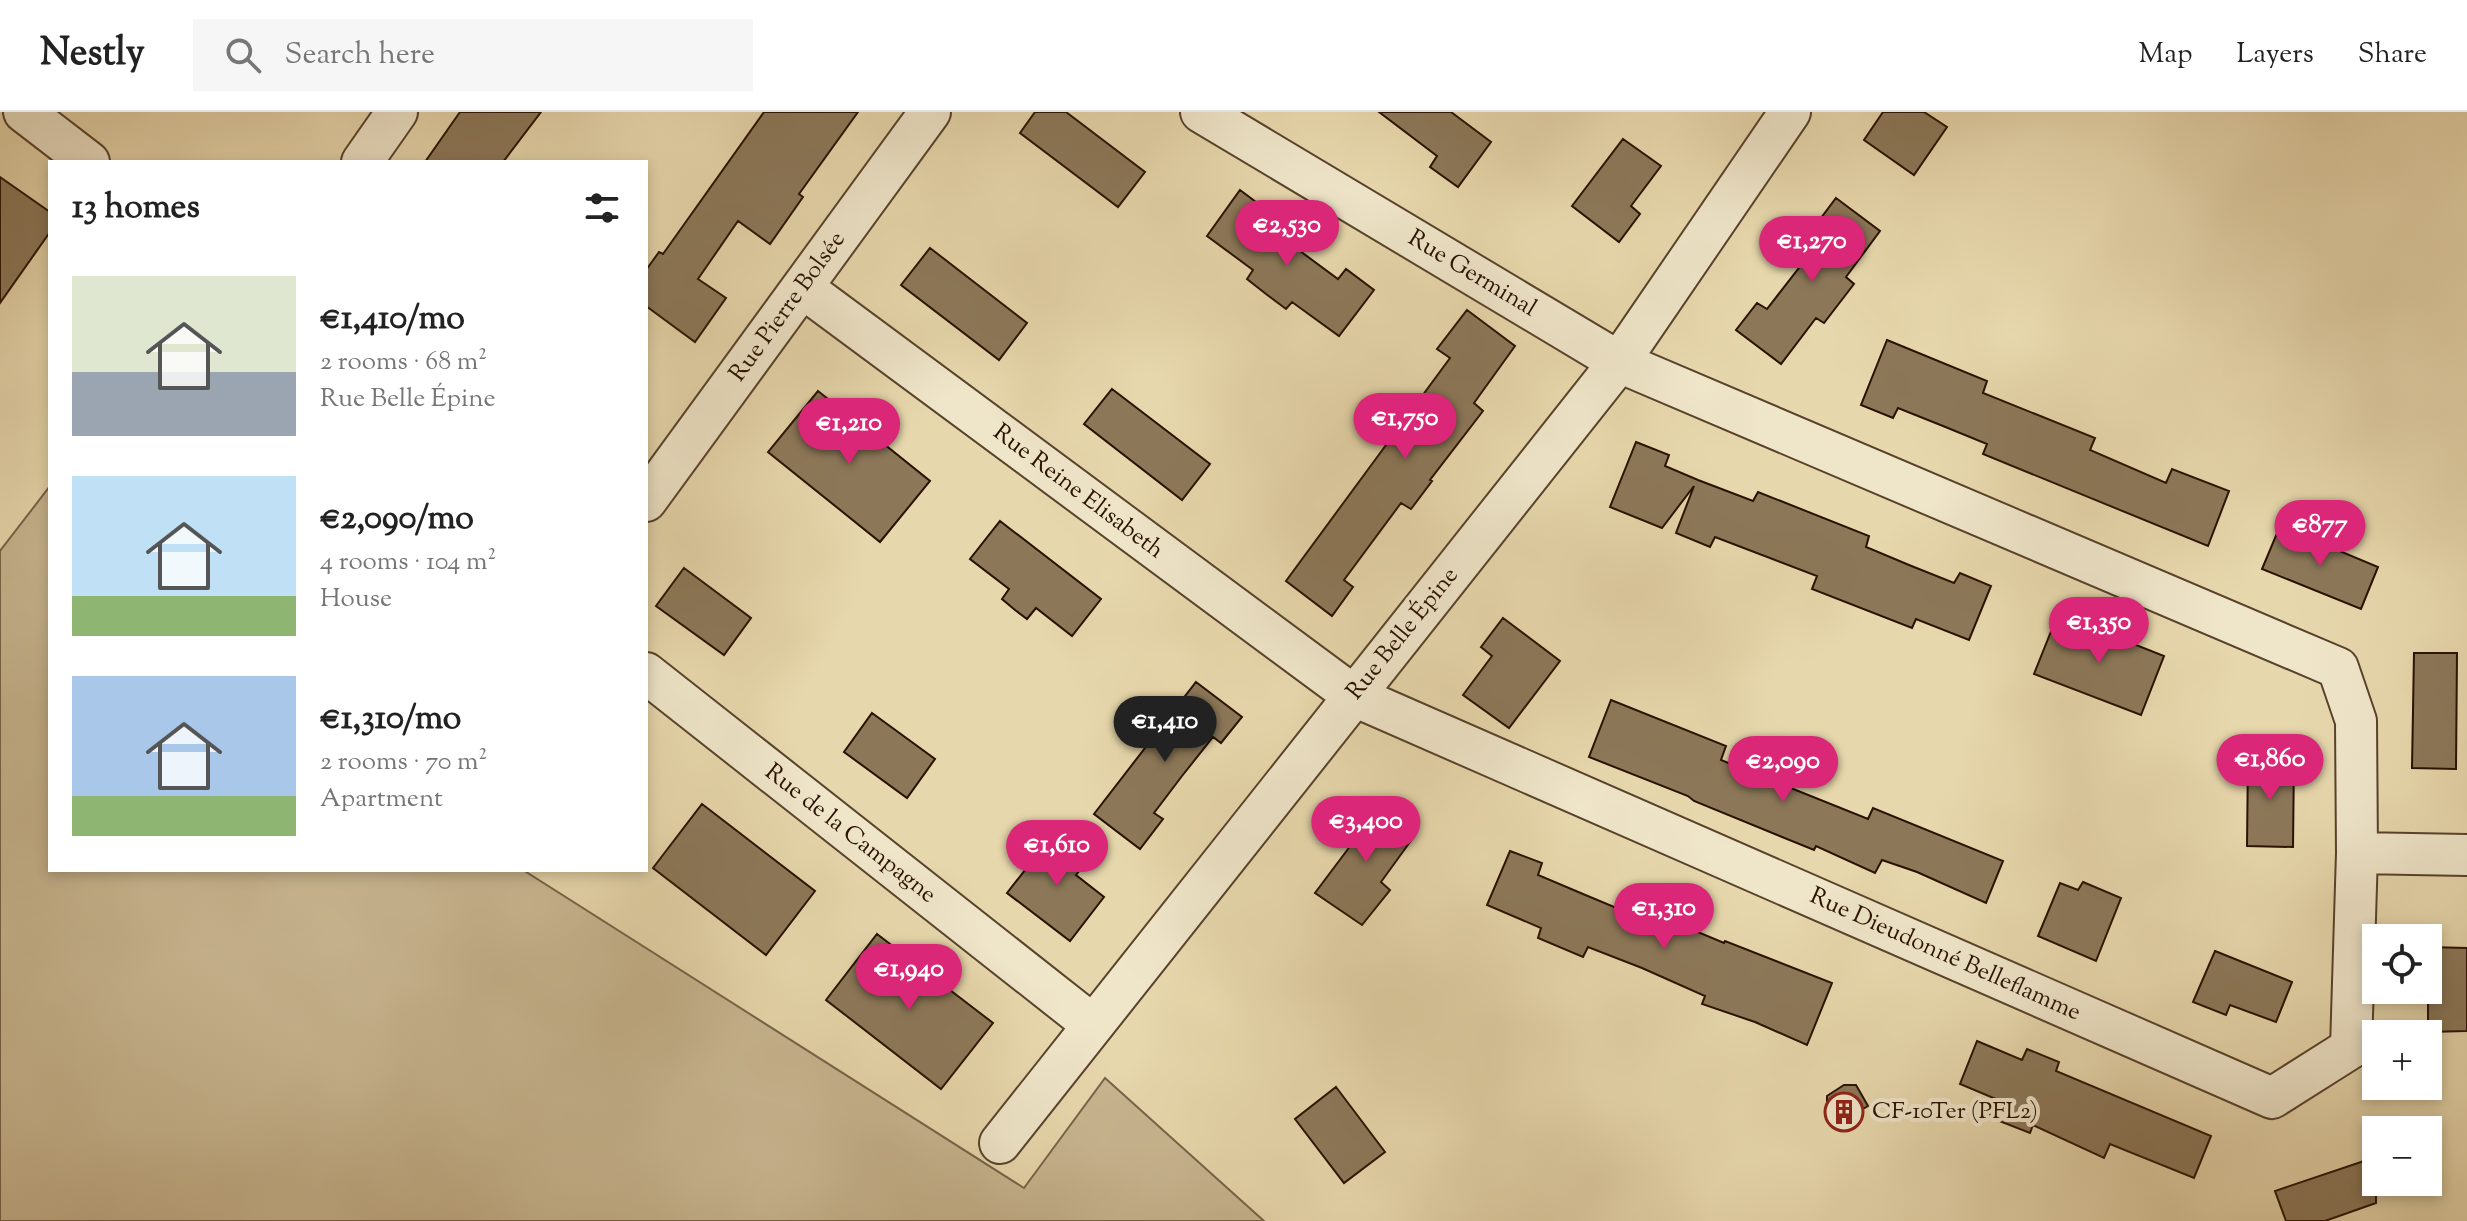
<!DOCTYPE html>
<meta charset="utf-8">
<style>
:root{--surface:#fff;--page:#f6f6f6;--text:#222;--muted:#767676;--line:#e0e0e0;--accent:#db2777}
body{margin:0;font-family:"Sorts Mill Goudy",serif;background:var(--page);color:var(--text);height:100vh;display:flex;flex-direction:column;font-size:30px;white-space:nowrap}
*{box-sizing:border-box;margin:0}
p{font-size:26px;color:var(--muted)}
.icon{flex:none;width:44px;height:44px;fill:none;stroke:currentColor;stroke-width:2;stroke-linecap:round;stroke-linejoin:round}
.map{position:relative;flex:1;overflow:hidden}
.drawer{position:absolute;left:48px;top:48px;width:600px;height:712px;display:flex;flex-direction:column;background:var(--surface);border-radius:0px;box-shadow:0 4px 12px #0003}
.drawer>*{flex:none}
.controls{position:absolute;left:2362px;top:812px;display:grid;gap:16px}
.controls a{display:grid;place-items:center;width:80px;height:80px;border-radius:0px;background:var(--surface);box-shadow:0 4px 12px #0003;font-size:40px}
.price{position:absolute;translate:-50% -68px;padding:0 18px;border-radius:28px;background:var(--accent);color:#fff;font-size:26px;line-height:52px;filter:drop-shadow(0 2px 4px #0008)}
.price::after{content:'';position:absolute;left:50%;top:48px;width:24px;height:18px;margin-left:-12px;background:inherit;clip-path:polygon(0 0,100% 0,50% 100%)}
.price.selected{background:#222;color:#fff}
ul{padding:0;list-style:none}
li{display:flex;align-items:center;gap:24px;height:200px;padding:0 24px}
li span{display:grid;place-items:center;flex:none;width:224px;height:160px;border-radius:0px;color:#555}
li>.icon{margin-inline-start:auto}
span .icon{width:96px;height:96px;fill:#fffc;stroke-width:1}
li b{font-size:34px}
h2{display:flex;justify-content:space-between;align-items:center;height:96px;padding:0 24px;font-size:34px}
header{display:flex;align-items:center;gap:48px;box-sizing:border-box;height:112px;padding:0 40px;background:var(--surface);border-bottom:2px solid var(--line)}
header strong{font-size:38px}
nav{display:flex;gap:44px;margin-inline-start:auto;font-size:28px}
.search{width:560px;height:72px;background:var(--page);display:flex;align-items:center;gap:20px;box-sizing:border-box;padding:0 28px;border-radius:0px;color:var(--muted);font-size:30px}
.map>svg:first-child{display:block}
.green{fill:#c7b58f;stroke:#786348;stroke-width:2}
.building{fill:#8c7859;stroke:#291100;stroke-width:2}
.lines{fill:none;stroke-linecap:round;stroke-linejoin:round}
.minor-casing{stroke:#58422b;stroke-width:44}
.minor{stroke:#efe5c9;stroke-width:40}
.labels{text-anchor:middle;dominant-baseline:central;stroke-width:8;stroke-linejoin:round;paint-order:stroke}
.street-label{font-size:24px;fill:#291100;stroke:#efe5c9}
.poi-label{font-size:24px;fill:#291100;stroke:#efe5c9;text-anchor:start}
</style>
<header>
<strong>Nestly</strong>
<div class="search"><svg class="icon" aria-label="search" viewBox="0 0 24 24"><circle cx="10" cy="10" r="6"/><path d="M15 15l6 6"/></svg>Search here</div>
<nav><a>Map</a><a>Layers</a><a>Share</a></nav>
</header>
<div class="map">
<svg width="2467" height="1109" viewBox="0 0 2467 1109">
<rect width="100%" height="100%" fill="#e7d7ac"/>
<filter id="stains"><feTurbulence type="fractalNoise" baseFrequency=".0025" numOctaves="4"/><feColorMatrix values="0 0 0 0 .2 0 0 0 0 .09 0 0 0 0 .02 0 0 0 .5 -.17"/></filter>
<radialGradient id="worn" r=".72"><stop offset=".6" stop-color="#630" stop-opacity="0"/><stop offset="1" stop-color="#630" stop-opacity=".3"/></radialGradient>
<path class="green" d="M50 374V758H523L1024 1076 1105 966 1264 1109H0V439Z"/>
<path class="building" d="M460 0H541L503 50H425Z
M764 0H858L799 82 803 85 770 132 738 109 698 167 726 186 695 230 646 194V158L659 140 663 142Z
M1035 0H1066L1145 60 1118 95 1020 21Z
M1379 0H1451L1491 30 1458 75 1430 55 1437 44Z
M1883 0H1924L1947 15 1914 63 1864 28Z
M1623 27 1661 54 1631 94 1640 102 1619 130 1572 94Z
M0 65 50 100V120L0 191Z
M1240 78 1268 99 1261 110 1300 139 1338 167 1346 157 1374 178 1339 224 1292 190 1286 197 1266 182 1247 167 1253 158 1207 124Z
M1836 86 1880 119 1846 165 1854 172 1824 211 1816 206 1781 252 1736 218 1757 191 1767 197 1826 121 1815 114Z
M930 136 1027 211 999 248 901 173Z
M1467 198 1515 234 1474 291 1483 299 1430 368 1432 369 1411 397 1401 391 1344 468 1353 475 1332 504 1286 469 1450 246 1437 237Z
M1887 228 1987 269 1983 281 2095 326 2090 338 2166 371 2172 357 2229 379 2208 434 1983 342 1987 332 1943 314 1898 296 1893 306 1861 293Z
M1112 277 1210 352 1182 388 1084 312Z
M818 279 930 369 880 430 768 340Z
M1636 330 1669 343 1665 354 1698 368 1753 389 1758 380 1869 424 1866 435 1909 453 1954 471 1960 461 1991 474 1969 528 1916 507 1912 516 1812 477 1817 464 1715 425 1710 435 1676 421 1694 374 1662 416 1610 395Z
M1000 409 1101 487 1072 524 1036 496 1027 507 1015 498 1002 487 1009 477 970 447Z
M2280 414 2378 455 2361 497 2262 457Z
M684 456 751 506 724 543 656 494Z
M2058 502 2164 544 2141 603 2034 562Z
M1503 506 1560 549 1509 616 1463 583 1492 544 1481 535Z
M2414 541H2457L2456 657 2412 656Z
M1196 570 1242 605 1221 631 1213 625 1182 664 1154 701 1163 707 1140 737 1094 702Z
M1611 588 1726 634 1721 648 1868 707 1873 696 2003 749 1986 791 1917 760 1882 748 1875 761 1816 734 1814 738 1694 689 1688 684 1589 645Z
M872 601 935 647 907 686 844 640Z
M2248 645 2294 646 2293 735 2247 734Z
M1369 688 1415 723 1381 770 1390 778 1362 813 1315 781 1357 725 1347 716Z
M702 692 815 779 766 843 653 756Z
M1054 721 1088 748 1076 763 1104 785 1070 829 1007 781Z
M1510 739 1542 751 1538 763 1583 782 1626 800 1631 788 1664 801 1662 805 1724 831 1725 829 1832 871 1807 933 1755 910 1702 892 1705 884 1642 856 1588 835 1583 845 1538 826 1541 816 1487 793Z
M2083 770 2121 786 2096 849 2038 824 2060 771 2078 778Z
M877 822 993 911 941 977 826 888Z
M2428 835 2467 836V919L2428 920Z
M2215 839 2292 870 2276 910 2230 893 2226 903 2193 890Z
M1977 929 2022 948 2027 937 2059 950 2056 959 2211 1024 2194 1066 2110 1032 2104 1046 2033 1013 2030 1021 1989 1005 1996 987 1960 972Z
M1844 973H1856L1868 994 1836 1013 1827 996V984Z
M1336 975 1385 1040 1344 1071 1295 1007Z
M2376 1045V1091L2325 1109H2286L2275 1079Z"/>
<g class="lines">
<defs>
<path id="minor" d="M24 0 89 50
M362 50 397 0
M803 176 1354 584 2272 986 2351 936 2357 741 2356 609 2338 556 1619 250 1201 0
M646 389 930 0
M646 561 1093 913
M2357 741 2467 743
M1000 1031 1619 250 1790 0"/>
</defs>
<use href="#minor" class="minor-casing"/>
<use href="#minor" class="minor"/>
</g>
<defs>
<symbol id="building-ring" viewBox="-11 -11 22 22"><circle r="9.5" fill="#efe5c9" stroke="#8f2418" stroke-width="1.5"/><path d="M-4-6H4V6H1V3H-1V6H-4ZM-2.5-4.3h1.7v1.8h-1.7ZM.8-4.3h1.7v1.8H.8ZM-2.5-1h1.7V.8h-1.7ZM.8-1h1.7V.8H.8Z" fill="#8f2418"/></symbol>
</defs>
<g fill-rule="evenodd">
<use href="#building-ring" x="1822" y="978" width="44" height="44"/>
</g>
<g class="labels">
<g class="street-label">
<text transform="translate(1472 162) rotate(31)">Rue Germinal</text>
<text transform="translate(788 195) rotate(-54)">Rue Pierre Bolsée</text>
<text transform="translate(1078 380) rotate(37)">Rue Reine Elisabeth</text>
<text transform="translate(1403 522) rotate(-51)">Rue Belle Épine</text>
<text transform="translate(850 722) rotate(38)">Rue de la Campagne</text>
<text transform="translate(1945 843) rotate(24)">Rue Dieudonné Belleflamme</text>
</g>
<g class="poi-label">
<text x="1872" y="1000">CF-10Ter (PFL2)</text>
</g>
</g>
<rect width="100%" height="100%" filter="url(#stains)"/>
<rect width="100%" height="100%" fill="url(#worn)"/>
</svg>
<div class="controls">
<a><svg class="icon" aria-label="locate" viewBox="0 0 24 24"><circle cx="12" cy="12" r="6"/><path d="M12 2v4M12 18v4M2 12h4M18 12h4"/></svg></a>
<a>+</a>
<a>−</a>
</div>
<b class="price" style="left:1287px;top:156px">€2,530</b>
<b class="price" style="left:1812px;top:172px">€1,270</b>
<b class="price" style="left:1405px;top:349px">€1,750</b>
<b class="price" style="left:849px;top:354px">€1,210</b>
<b class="price" style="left:2320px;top:456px">€877</b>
<b class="price" style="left:2099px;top:553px">€1,350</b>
<b class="price selected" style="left:1165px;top:652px">€1,410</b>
<b class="price" style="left:2270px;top:690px">€1,860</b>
<b class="price" style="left:1783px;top:692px">€2,090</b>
<b class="price" style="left:1366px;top:752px">€3,400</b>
<b class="price" style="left:1057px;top:776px">€1,610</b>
<b class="price" style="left:1664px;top:839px">€1,310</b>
<b class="price" style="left:909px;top:900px">€1,940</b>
<section class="drawer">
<h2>13 homes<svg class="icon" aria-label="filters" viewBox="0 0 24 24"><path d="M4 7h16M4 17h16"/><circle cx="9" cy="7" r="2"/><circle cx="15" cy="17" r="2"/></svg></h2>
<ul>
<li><span style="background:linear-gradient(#dfe7d0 60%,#9aa5b1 0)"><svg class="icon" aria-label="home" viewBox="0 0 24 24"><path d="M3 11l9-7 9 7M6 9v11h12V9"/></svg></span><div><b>€1,410/mo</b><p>2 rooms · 68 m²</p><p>Rue Belle Épine</p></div></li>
<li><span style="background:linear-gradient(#bfe0f5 75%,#8fb573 0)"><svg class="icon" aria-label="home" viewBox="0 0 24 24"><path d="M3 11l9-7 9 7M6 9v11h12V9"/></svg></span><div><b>€2,090/mo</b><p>4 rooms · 104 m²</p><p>House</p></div></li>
<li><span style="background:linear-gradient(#a9c7e8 75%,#8fb573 0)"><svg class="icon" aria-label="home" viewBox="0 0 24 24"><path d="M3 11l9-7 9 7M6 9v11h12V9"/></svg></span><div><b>€1,310/mo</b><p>2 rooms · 70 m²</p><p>Apartment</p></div></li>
</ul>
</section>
</div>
